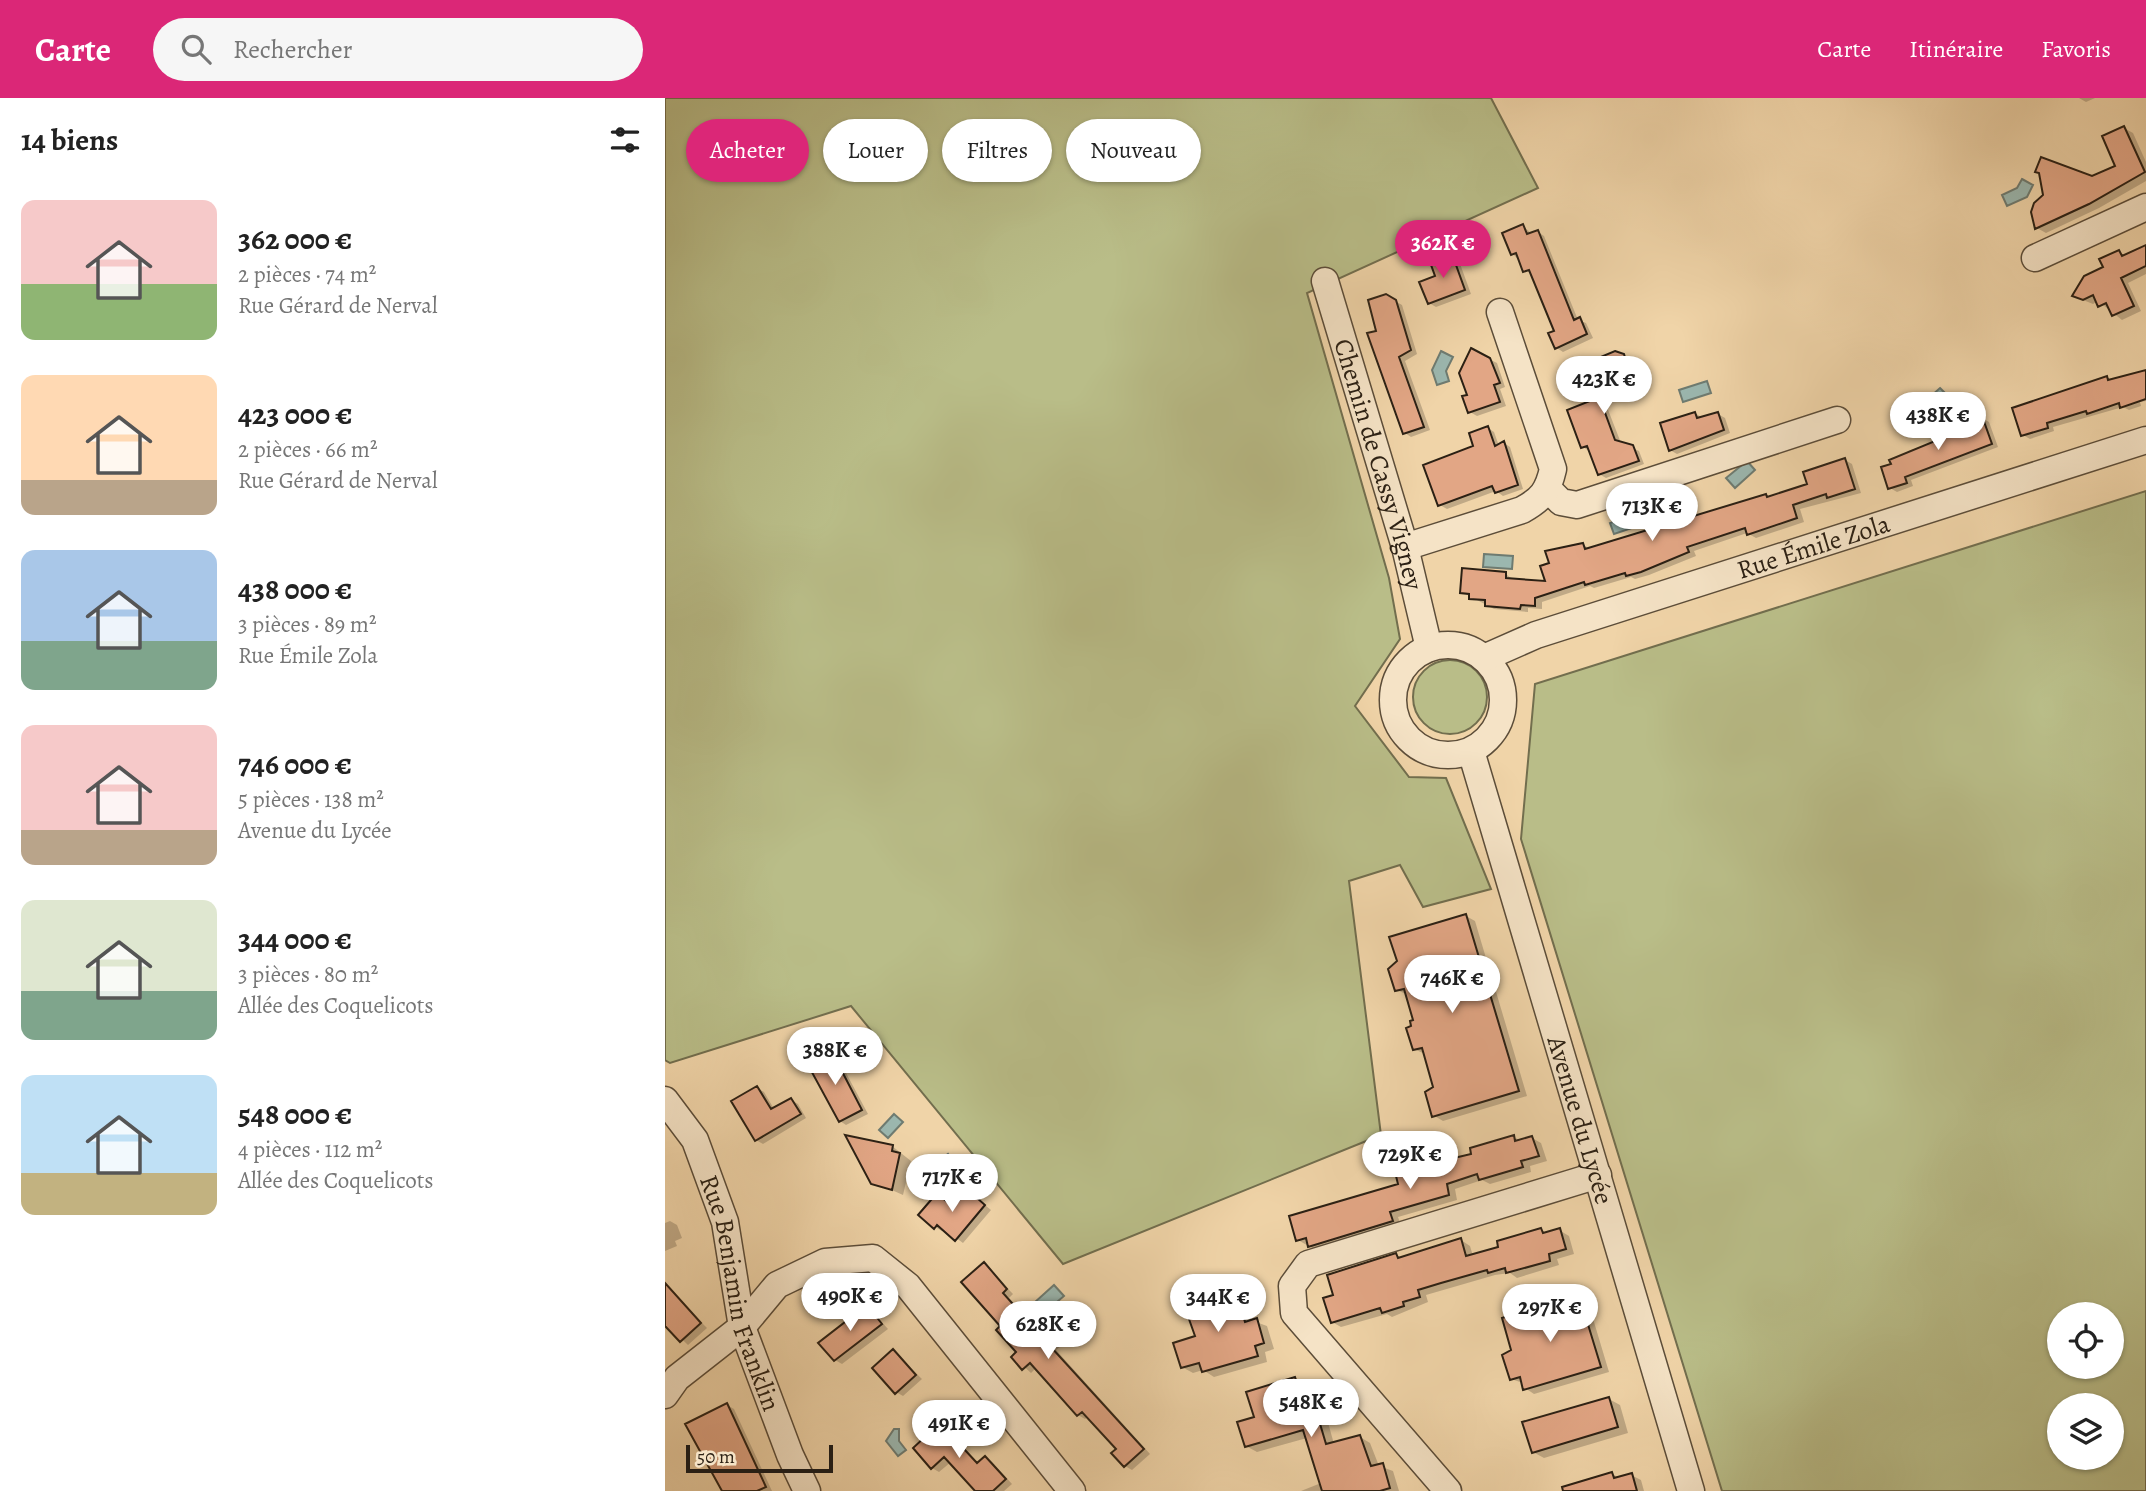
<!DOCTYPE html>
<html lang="fr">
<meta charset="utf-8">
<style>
:root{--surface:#fff;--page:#f6f6f6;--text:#222;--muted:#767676;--accent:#db2777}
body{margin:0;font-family:Alegreya,serif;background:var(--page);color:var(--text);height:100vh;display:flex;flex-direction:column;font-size:26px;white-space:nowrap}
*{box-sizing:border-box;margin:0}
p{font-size:23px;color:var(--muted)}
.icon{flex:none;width:38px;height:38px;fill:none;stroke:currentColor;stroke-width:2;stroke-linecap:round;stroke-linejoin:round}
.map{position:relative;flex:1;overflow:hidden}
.panel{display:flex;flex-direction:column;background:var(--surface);width:665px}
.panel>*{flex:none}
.top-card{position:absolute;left:21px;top:21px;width:665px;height:63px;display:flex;gap:14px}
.tools{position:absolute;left:1382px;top:1204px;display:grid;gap:14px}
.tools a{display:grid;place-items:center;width:77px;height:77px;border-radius:50%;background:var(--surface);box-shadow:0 2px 5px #0004;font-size:35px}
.scale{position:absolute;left:21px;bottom:18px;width:147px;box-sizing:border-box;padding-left:7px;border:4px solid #2b2014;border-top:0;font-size:19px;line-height:24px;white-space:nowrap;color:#2b2014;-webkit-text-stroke:5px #f5e3c6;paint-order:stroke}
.price{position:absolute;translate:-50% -60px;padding:0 16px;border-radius:24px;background:#fff;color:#222;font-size:23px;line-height:46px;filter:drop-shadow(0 2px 4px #0008)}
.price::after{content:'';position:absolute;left:50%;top:42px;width:21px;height:16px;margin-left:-10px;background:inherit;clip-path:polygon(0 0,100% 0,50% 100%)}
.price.on{background:var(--accent);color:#fff}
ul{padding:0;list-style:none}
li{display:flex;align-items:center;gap:21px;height:175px;padding:0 21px}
li span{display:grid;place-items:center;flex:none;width:196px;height:140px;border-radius:14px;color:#555}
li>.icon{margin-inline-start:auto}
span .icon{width:84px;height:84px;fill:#fffc;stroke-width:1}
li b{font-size:30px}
h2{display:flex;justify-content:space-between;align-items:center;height:84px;padding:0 21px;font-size:30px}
.chip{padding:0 24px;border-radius:32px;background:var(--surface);box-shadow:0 2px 5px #0004;font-size:24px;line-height:63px}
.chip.on{background:var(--accent);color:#fff}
header{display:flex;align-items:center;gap:42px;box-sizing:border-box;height:98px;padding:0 35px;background:var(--accent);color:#fff}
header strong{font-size:33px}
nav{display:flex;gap:38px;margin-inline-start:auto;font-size:24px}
.search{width:490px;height:63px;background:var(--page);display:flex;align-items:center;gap:18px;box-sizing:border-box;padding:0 24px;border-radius:38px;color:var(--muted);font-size:26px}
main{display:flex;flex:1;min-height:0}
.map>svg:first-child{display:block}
.green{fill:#b9bd88;stroke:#726e4e;stroke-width:2;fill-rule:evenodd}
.water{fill:#9bb7af;stroke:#6e7b71;stroke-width:2}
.shadow{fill:#0003}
.building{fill:#e2a685;stroke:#2b2014;stroke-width:2}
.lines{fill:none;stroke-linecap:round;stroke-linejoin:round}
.minor-casing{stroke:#5c4d39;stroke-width:29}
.minor{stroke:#f5e3c6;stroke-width:26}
.labels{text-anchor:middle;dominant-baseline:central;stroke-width:5;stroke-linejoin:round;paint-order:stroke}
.street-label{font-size:26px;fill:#2b2014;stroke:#f5e3c6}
</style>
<header>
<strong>Carte</strong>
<div class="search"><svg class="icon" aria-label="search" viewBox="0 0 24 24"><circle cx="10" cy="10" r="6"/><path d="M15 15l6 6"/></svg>Rechercher</div>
<nav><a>Carte</a><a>Itinéraire</a><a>Favoris</a></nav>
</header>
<main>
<section class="panel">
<h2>14 biens<svg class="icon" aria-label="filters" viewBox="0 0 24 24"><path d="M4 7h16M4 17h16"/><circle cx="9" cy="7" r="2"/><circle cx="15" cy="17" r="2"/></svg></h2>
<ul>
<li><span style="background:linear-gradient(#f6c9c9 60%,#8fb573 0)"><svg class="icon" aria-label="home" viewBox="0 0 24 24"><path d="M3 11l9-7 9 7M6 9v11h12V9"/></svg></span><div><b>362 000 €</b><p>2 pièces · 74 m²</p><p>Rue Gérard de Nerval</p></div></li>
<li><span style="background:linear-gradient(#ffd9b3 75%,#b9a48a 0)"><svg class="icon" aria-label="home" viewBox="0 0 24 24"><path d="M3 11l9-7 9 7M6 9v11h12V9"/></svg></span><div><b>423 000 €</b><p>2 pièces · 66 m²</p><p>Rue Gérard de Nerval</p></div></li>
<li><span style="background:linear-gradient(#a9c7e8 65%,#7fa58c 0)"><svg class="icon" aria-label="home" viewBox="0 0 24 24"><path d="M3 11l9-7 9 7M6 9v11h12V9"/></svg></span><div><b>438 000 €</b><p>3 pièces · 89 m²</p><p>Rue Émile Zola</p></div></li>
<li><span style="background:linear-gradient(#f6c9c9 75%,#b9a48a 0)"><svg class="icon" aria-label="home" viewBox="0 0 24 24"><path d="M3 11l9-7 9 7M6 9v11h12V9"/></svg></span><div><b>746 000 €</b><p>5 pièces · 138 m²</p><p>Avenue du Lycée</p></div></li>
<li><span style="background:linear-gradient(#dfe7d0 65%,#7fa58c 0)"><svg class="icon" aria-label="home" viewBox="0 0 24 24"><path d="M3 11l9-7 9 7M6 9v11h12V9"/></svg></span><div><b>344 000 €</b><p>3 pièces · 80 m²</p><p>Allée des Coquelicots</p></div></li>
<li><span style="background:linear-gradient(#bfe0f5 70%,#c2b280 0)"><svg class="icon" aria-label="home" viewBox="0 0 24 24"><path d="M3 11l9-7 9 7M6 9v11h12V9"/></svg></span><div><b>548 000 €</b><p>4 pièces · 112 m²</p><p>Allée des Coquelicots</p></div></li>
</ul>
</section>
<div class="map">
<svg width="1481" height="1393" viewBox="0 0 1481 1393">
<rect width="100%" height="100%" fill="#f0d4a8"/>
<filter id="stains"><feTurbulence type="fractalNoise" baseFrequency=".00286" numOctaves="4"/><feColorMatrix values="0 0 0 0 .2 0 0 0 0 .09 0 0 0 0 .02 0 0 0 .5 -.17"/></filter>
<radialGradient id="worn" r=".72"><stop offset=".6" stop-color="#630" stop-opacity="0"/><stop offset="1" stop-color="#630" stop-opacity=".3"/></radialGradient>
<path class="green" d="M0 0H826L873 90 642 195 724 480 735 541 690 608 744 679 781 680 826 791 758 809 735 767 684 783 716 1037 398 1166 186 908 5 965 0 962Z
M1481 393V1393H1057L856 741 870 586ZM1447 1216V1269H1395V1216ZM1447 1307V1360H1395V1307Z
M748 599a37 37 0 1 1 74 0a37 37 0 1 1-74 0Z"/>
<path class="water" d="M1357 81 1368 87 1362 99 1342 108 1337 97 1352 90Z
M776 253 788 259 781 273 784 283 772 287 767 272Z
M1042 283 1046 295 1018 304 1014 292Z
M1275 290 1296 311 1286 320 1266 298Z
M1082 363 1090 372 1070 390 1061 380Z
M972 416 976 427 949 436 945 425Z
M819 456 848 458 847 471 818 469Z
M229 1016 238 1024 223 1040 214 1032Z
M283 1056 302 1079 293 1086 274 1063Z
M389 1187 399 1198 379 1215 370 1204Z
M229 1331H234V1343L241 1352 233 1358 221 1343Z"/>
<path class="shadow" d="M1414 0H1430L1421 4Z
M1459 30 1468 35 1481 64V83L1434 110 1381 135 1372 130 1452 68Z
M858 128 867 136 873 134 879 138 913 222 921 225 928 240 898 254 892 250 891 234 867 177 848 156Z
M1481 148V176L1463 185 1476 213 1457 222 1433 203 1428 206 1418 202 1454 154 1461 158Z
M787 158 794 163 806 196 771 209 764 205 773 179Z
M721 198 737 207 752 256 740 263 765 332 746 339 740 335 726 302 728 299 713 234Z
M958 257 966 262 974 291 940 304 956 345 974 353 979 366 941 380 934 376 924 353 918 349 936 283Z
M824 261 832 265 840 289 835 291 841 308 812 318 805 314 804 298Z
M1481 272V303L1475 304 1476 308 1464 312 1458 309 1388 329 1389 333 1365 341 1358 337 1442 279 1447 283Z
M1030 315 1036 319 1053 316 1060 320 1065 335 1012 356 1005 352Z
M1317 320 1324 324 1333 349 1246 382 1248 388 1232 394 1225 390 1243 353 1282 340Z
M823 330 829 334 834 348 839 345 845 349 858 391 838 398 831 393 782 411 775 407Z
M1180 362 1187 366 1196 395 1135 411 1139 424 1091 440 1082 435 1029 453 1031 458 984 477 970 481 966 479 929 490 925 488 877 504V511L863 510V514L829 511 797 494 841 476 848 482 882 485 918 447 926 451 1101 398 1105 400 1144 387Z
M801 818 810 823 862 998 778 1023 768 1017 770 989 760 956 749 951 750 924 743 897 732 892Z
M167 956 173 960 203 1016 181 1027 175 1023Z
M92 990 99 994 109 1011 126 1002 133 1006 141 1020 98 1046 91 1042Z
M849 1039 856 1043 867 1040 876 1045 882 1063 865 1068 866 1074 825 1086 817 1082 790 1091 792 1102 733 1119 736 1128 654 1154 633 1142 736 1087Z
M227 1048 246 1063 238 1097 211 1085Z
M272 1097 289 1110 310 1099 326 1112 298 1145 279 1131 277 1133 270 1129Z
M5 1123 12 1127 17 1140 10 1143 12 1148 0 1153V1125Z
M876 1132 883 1136 894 1132 904 1138 909 1156 892 1161 894 1167 852 1180 845 1175 830 1177 761 1197 763 1204 727 1219 722 1216 676 1229 667 1224 670 1198 731 1157 737 1160 796 1142 805 1148 808 1158Z
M319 1166 348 1196 344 1200 376 1235 380 1231 397 1247 391 1252 485 1356 467 1372 460 1368 453 1351 424 1318 420 1321 413 1317 371 1270 366 1275 349 1259 354 1254 337 1228Z
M570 1194 581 1200 588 1223 602 1228 609 1251 600 1254 602 1264 549 1279 538 1272 528 1275 517 1269 532 1239Z
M8 1196 42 1230 23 1247 0 1225V1203Z
M914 1199 923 1204 944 1274 869 1296 860 1290 858 1285 846 1281Z
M203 1209 223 1231 177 1266 170 1262Z
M228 1253 257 1281 238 1298 231 1294Z
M630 1281 641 1287 646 1304 659 1310 669 1346 695 1339 705 1345 714 1368 728 1373 734 1393H636L656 1385 642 1340 592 1354 581 1348 592 1320Z
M944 1301 955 1307 963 1335 879 1360 868 1354Z
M62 1307 69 1311 107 1393H61Z
M276 1327 314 1366 320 1360 327 1364 347 1386 339 1393H313L286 1364 274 1374 267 1370Z
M947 1376 955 1380 966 1377 976 1382 979 1393H907Z"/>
<path class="building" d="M1459 28 1480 74 1424 106 1370 131 1366 114 1369 105 1378 97 1374 75 1370 74 1376 59 1427 78 1450 68 1437 38Z
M858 126 862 136 873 132 909 222 915 219 922 236 890 251 883 235 889 233 864 172 858 174 851 155 846 157 837 135Z
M1481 147V168L1456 180 1469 208 1447 218 1441 205 1433 209 1428 197 1418 202 1407 198 1419 178 1438 169 1434 161 1454 152 1457 158Z
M787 156 800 192 763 206 754 184 770 178 765 164Z
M721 196 731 202 746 252 734 259 759 329 738 336 702 235 711 233 703 202Z
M806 250 825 260 835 285 829 287 835 304 803 315 797 298 802 297 794 275Z
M950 253 959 256 968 287 935 301 950 342 968 347 974 363 933 377 922 348 916 350 902 312 930 301 924 286 933 282 926 263Z
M1481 272V301L1455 310 1454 305 1422 316 1421 313 1382 325 1383 330 1356 338 1347 310 1442 278 1443 282Z
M1030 314 1032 320 1053 314 1059 332 1004 353 995 325Z
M1317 318 1327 346 1240 379 1242 385 1223 391 1216 369 1226 366 1224 362 1280 339 1279 335Z
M823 328 830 348 839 343 853 387 830 395 827 388 773 408 758 367 808 348 804 335Z
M1180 360 1190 391 1162 400 1161 396 1128 407 1132 420 1082 437 1080 430 1022 449 1024 454 976 474 961 478 960 475 920 487 919 484 870 500V508L856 507 855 511 820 508V502L804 501V496L795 495 797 470 841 474V480L880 483 875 468 884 465 880 453 918 445 920 451 1101 396 1102 399 1142 386 1138 374Z
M801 816 854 993 767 1019 760 994 768 989 757 950 748 952 741 930 746 928 745 923 748 922 739 891 730 893 723 871 732 863 724 839Z
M167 954 197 1012 174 1024 143 967Z
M92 988 106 1011 126 1000 136 1016 90 1043 66 1003Z
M180 1037 228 1047 227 1053 235 1055 227 1092 206 1086Z
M849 1037 850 1043 867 1038 874 1058 856 1063 858 1069 814 1082 812 1076 782 1086 784 1097 725 1114 728 1123 643 1149 641 1140 631 1143 624 1118 733 1086 730 1074 806 1056 805 1050Z
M303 1092 320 1107 290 1143 272 1127 269 1131 253 1117 272 1095 288 1109Z
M876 1130 878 1135 895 1130 901 1151 884 1156 885 1163 841 1175 840 1170 823 1175 822 1172 776 1185 753 1192 755 1199 738 1204 739 1208 717 1215 715 1210 666 1225 658 1200 668 1197 662 1177 731 1155 733 1160 796 1140 801 1158 833 1149 832 1143Z
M319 1164 342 1191 338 1195 374 1235 380 1229 391 1242 385 1248 479 1351 459 1369 446 1355 451 1351 417 1314 412 1318 365 1265 357 1272 346 1259 351 1254 331 1232 335 1228 296 1184Z
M0 1185 36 1225 15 1244 0 1228Z
M570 1192 580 1224 592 1220 599 1245 590 1248 593 1258 537 1274 534 1265 516 1270 508 1245 530 1238 519 1207Z
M914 1197 936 1269 858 1292 855 1279 845 1282 837 1257 846 1252 837 1220Z
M202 1207 217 1226 169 1263 153 1245Z
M228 1251 251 1277 230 1296 207 1270Z
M630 1279 639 1305 648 1302 661 1346 695 1337 706 1368 718 1365 725 1390 715 1393H657L638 1332 580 1349 572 1324 589 1319 581 1294Z
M944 1299 953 1329 867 1355 857 1324Z
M62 1305 101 1389 92 1393H57L20 1326Z
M275 1325 312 1365 320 1358 341 1381 328 1393H310L279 1359 266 1371 248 1350Z
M947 1374 949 1380 967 1375 972 1393H898L897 1389Z"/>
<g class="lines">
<defs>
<g id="minor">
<path d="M1370 160 1481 109"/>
<path id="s1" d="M660 183 740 449 764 550"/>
<path d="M884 392 896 404 912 407 1172 322"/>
<path d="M740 449 857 412C877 401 883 393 888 371L835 214"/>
<circle cx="783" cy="602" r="55"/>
<path id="s2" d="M819 560 871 537 1481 342"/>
<path id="s3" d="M806 653 1026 1393"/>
<path id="s4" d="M0 1002 30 1042 60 1124 77 1229 125 1357 142 1393"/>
<path d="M0 1297 12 1280 77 1229 112 1187 160 1164 208 1160 243 1188 407 1393"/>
<path d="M783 1393 629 1215 627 1188 643 1166 933 1077"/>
</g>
</defs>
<use href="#minor" class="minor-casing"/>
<use href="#minor" class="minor"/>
</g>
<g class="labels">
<g class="street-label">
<text stroke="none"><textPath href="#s1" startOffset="191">Chemin de Cassy Vigney</textPath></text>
<text stroke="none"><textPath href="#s2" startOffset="348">Rue Émile Zola</textPath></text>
<text stroke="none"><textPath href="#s3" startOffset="385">Avenue du Lycée</textPath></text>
<text stroke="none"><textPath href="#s4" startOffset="210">Rue Benjamin Franklin</textPath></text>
</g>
</g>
<rect width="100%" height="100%" filter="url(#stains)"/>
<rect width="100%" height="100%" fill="url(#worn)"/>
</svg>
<div class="tools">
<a><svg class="icon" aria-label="locate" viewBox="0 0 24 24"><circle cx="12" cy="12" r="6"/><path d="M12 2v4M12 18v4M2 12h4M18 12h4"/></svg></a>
<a><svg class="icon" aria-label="layers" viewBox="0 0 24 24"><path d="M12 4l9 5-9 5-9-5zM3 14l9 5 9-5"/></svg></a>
</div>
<div class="scale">50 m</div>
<b class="price on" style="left:778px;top:182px">362K €</b>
<b class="price" style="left:939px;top:318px">423K €</b>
<b class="price" style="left:1273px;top:354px">438K €</b>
<b class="price" style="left:987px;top:445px">713K €</b>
<b class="price" style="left:787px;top:917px">746K €</b>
<b class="price" style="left:170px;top:989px">388K €</b>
<b class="price" style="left:745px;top:1093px">729K €</b>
<b class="price" style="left:287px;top:1116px">717K €</b>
<b class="price" style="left:185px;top:1235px">490K €</b>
<b class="price" style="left:553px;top:1236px">344K €</b>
<b class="price" style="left:885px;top:1246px">297K €</b>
<b class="price" style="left:383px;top:1263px">628K €</b>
<b class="price" style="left:646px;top:1341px">548K €</b>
<b class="price" style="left:294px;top:1362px">491K €</b>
<div class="top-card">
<a class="chip on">Acheter</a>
<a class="chip">Louer</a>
<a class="chip">Filtres</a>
<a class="chip">Nouveau</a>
</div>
</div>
</main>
